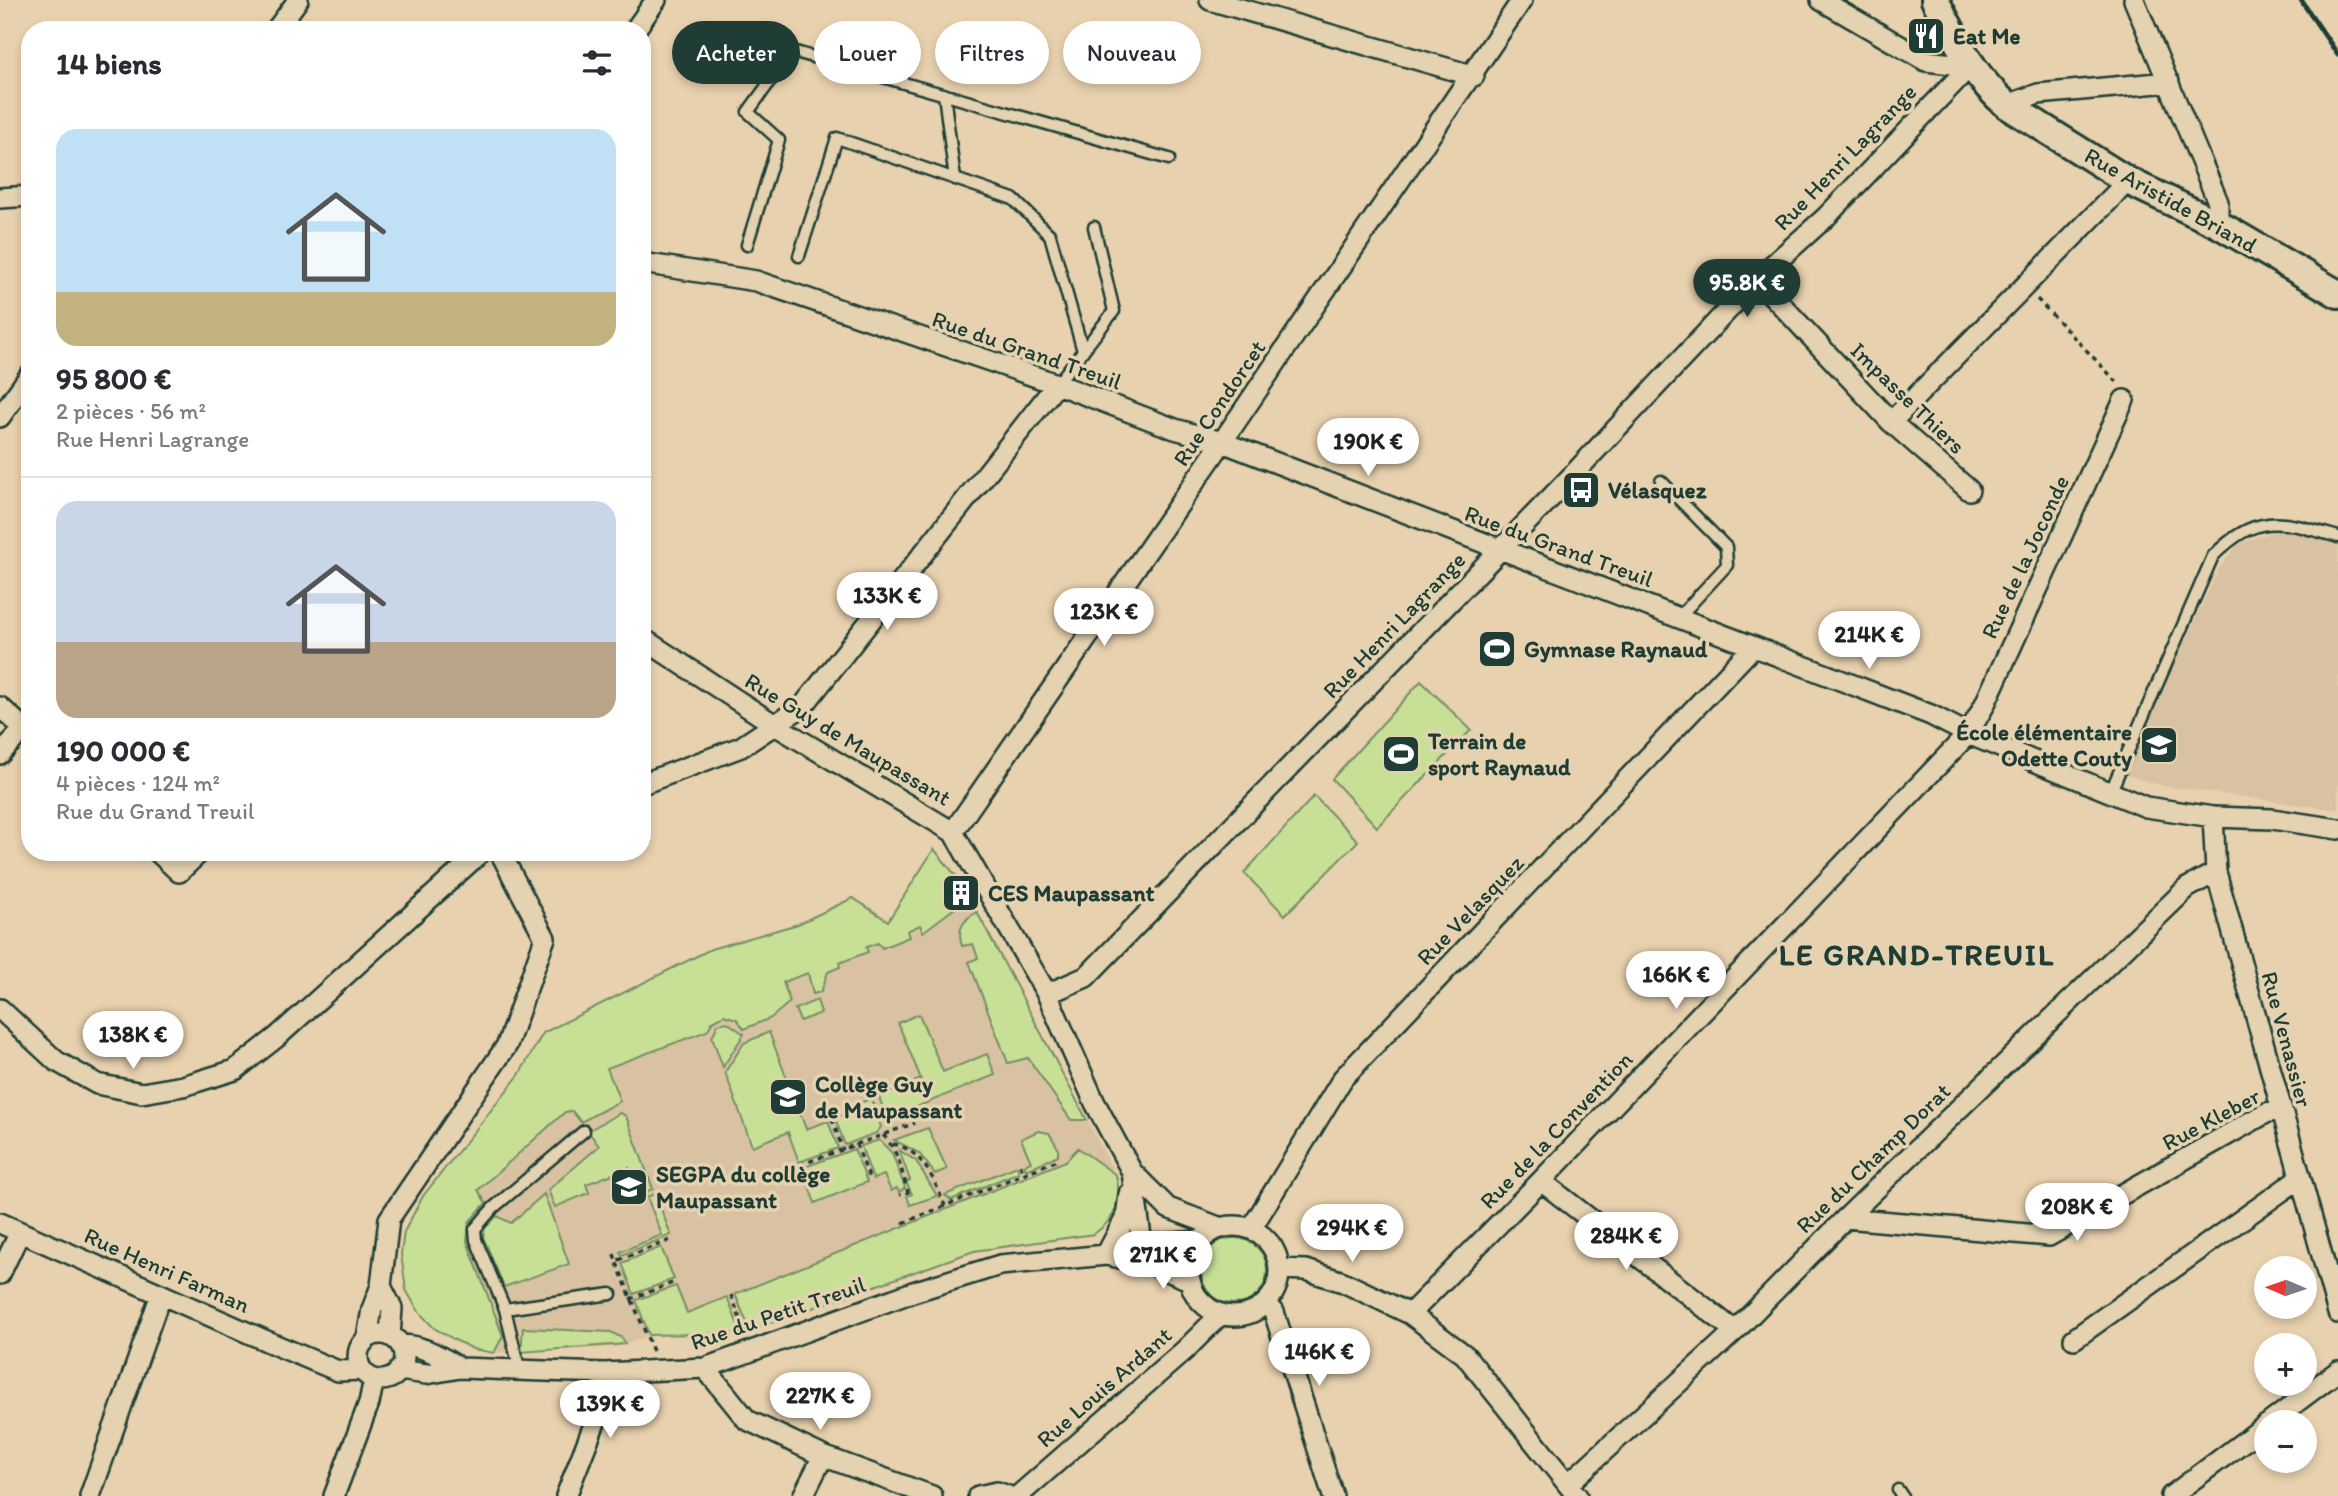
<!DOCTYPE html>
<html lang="fr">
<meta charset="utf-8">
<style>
:root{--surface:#fff;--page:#f2f2f3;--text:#2b2b33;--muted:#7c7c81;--line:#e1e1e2;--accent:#1f3d34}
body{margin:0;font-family:Itim,sans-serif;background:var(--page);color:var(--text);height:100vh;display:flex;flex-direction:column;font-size:26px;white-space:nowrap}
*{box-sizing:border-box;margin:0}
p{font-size:23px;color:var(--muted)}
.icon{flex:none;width:38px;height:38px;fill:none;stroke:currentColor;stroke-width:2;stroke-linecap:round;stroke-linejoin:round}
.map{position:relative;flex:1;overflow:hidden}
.sheet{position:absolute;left:21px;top:21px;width:630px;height:840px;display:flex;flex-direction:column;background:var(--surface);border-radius:28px;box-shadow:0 4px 10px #0003}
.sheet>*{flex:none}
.guide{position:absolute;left:672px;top:21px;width:665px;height:63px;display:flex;gap:14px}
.needle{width:46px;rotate:272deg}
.fabs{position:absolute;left:2254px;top:1256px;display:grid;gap:14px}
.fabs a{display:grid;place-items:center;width:63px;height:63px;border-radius:50%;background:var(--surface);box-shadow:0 4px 10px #0003;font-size:35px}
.price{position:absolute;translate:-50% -60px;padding:0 16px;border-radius:24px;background:#fff;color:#222;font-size:23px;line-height:46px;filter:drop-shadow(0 2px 4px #0008)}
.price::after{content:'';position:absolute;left:50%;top:42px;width:21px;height:16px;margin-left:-10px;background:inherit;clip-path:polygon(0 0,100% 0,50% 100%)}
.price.selected{background:var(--accent);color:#fff}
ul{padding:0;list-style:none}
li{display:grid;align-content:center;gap:14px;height:371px;padding:0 35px}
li+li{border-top:2px solid var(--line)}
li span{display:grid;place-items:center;height:217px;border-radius:21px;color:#555}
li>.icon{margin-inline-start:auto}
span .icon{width:126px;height:126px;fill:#fffc;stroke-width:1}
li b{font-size:30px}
h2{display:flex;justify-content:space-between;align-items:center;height:84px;padding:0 35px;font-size:30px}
.pill{padding:0 24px;border-radius:32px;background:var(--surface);box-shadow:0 4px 10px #0003;font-size:24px;line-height:63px}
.pill.selected{background:var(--accent);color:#fff}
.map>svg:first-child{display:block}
.built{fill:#d8c2a1}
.green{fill:#c8e096;stroke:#748e65;stroke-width:2}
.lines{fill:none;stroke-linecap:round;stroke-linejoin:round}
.lane-casing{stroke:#1f3d34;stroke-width:15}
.street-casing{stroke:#1f3d34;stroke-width:24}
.secondary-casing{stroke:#1f3d34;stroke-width:32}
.path{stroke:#1f3d34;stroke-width:3.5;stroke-dasharray:5 5;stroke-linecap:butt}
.lane{stroke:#e4d2b0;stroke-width:10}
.street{stroke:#e4d2b0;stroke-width:19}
.secondary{stroke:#e4d2b0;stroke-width:26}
.rail{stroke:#1f3d34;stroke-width:5}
.labels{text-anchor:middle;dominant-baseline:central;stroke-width:7;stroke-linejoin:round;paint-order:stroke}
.poi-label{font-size:23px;font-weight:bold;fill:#1f3d34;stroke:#e4d2b0;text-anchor:start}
.street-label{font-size:23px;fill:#1f3d34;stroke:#e4d2b0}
.district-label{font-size:30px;font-weight:bold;letter-spacing:2px;fill:#1f3d34;stroke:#e4d2b0}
</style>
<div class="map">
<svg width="2338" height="1496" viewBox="0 0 2338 1496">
<rect width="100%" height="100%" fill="#e8d1ae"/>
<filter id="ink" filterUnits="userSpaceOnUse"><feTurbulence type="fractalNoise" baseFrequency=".0143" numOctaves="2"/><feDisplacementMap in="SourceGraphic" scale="14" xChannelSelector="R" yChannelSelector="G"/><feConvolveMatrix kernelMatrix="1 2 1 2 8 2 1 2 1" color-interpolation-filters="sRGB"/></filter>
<g filter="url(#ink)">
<path class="built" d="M2282 529 2338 545V810L2164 786 2123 774 2219 568 2238 544Z
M934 849 957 876 970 899 1116 1175 1120 1188 1116 1211 1108 1224 1083 1237 1051 1238 974 1251 741 1333 649 1335 617 1347 494 1353 473 1349 457 1341 434 1328 419 1312 406 1290 401 1254 404 1232 423 1196 519 1075 543 1033 711 949 798 924 853 898 888 921Z"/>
<path class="green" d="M1421 681 1471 730 1377 827 1332 779Z
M1314 796 1358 841 1285 915 1244 873Z
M934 849 961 882 951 888 960 904 923 932 920 925 907 931 909 937 882 948 878 943 866 947 868 952 839 963 840 967 828 972 821 992 813 994 808 973 783 982 790 1002 771 1018 744 1029 737 1019 724 1015 713 1021 707 1031 607 1068 620 1101 581 1122 572 1111 565 1112 478 1190 486 1203 469 1222 467 1241 503 1336 494 1353 473 1349 457 1341 434 1328 419 1312 406 1290 401 1254 404 1232 423 1196 519 1075 543 1033 711 949 798 924 853 898 888 921Z
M977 912 1087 1120H1071L1028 1058 1008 1063 969 962 978 958 973 944 962 946C957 930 962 920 977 912Z
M817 1000 821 1013 800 1021 795 1009Z
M919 1014 943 1072 987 1054 995 1075 887 1119 879 1097 921 1079 898 1023Z
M727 1022 744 1034 723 1067 712 1037 718 1024Z
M769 1032 806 1129 828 1121 838 1148 799 1162 788 1132 752 1146 725 1072 744 1043Z
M871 1099 881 1127 876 1133 845 1145 835 1118 857 1110 856 1104Z
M620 1113 626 1116 653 1189 639 1194 629 1168 586 1184 589 1193 555 1207 548 1190 599 1146 588 1131Z
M928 1128 947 1169 935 1174 919 1153 894 1140Z
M1038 1131 1049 1133 1058 1148V1155L1026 1170 1024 1165 1031 1162 1021 1139Z
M879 1140 892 1153 905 1188 899 1192 897 1188 891 1191 884 1175 873 1179 861 1146Z
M1078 1148 1116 1175C1122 1201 1117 1218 1094 1234L974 1251 750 1330 735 1294 1066 1161Z
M854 1149 867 1182 815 1203 802 1168Z
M899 1150 916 1161 937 1196 910 1205 907 1196 912 1194 906 1182 910 1180Z
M1017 1166 1019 1172 951 1200 945 1195Z
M544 1194 569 1264 504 1287 483 1237 485 1228 497 1216 511 1223Z
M655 1194 671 1235 622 1255 620 1252 662 1235 647 1197Z
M1201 1271a33 33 0 1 1 66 0a33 33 0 1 1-66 0Z
M661 1247 674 1279 634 1294 622 1263Z
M676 1286 687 1313 727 1297 741 1333 649 1335 636 1300Z
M523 1328 611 1332 622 1338 625 1344 521 1352Z"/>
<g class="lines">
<defs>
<path id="lane" d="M944 94 955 179
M747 245 779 140 748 112 792 51 1169 159
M799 256 837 138 1013 199 1050 235 1083 351
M1057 384 1114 311 1094 227
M1661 481 1726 547 1727 565 1679 617
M2110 793 2213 556C2258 511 2282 521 2338 537
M505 1309 611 1294
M520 1372 505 1309 476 1240 475 1229 493 1208 584 1131
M1898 1490 1902 1496"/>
<path id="street" d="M1210 0 1474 76
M1821 0 1926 61 1970 66
M2134 0 2218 202V224
M276 30 298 0
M635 30 656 0
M2007 105 2038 94 2169 82
M0 198 30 196
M642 263 756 281 1057 384 1175 429 1222 442 1931 715 1968 734 2146 807 2213 817 2272 819 2338 829
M1757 279 1891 422 1969 490
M0 417 30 375
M1891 422 2128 181
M642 638 775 725 953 832 1047 994 1095 1103 1132 1172 1168 1208 1221 1228
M0 707 30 734
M0 754 30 723
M642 784 741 747 803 706 1057 384
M2213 817 2216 872 2338 1313
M953 832 1214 454 1522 0
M158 852 179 872 200 852
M1047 994 1086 977 1565 483 1757 279 1826 217 1970 66
M0 1009 56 1061 97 1084 142 1093 183 1086 235 1070 277 1037 481 852
M1132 1172 1142 1244 1153 1265
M1541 1181 1735 1331
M1846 1218 2049 1236 2266 1113 2281 1110
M0 1223 278 1346 338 1371 362 1370
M1189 1271a45 45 0 1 1 90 0a45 45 0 1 1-90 0Z
M1251 1229 1343 1078 1753 647
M1106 1255 1125 1246 1199 1241
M1106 1255 1126 1217 1129 1194
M1279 1269 1306 1270 1343 1282 1410 1314 1465 1355 1577 1496
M0 1274 20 1232
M381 1286 392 1308 390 1336
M1266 1303 1274 1312 1333 1496
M1410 1314 1541 1181 1968 734 1984 706 2124 400
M358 1357a23 23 0 1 1 46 0a23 23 0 1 1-46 0Z
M367 1338 372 1309 381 1286 389 1219 507 1045 545 938 500 852
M2074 1339 2300 1178
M401 1345C423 1345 441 1357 460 1368
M705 1368 747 1420 823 1456 932 1496
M399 1370 426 1374 460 1368 604 1373 705 1368 913 1292 1000 1265 1106 1255 1153 1265 1189 1280
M2269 1423 2338 1371
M1568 1484 1735 1331 1846 1218 2187 888 2216 872
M90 1496 161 1294
M334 1496 369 1403 374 1379
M566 1496 601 1407 604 1373
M803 1496 823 1456
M978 1496 997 1492 1008 1496
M1018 1496 1185 1350 1220 1315
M2171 1496 2266 1425"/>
<path id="secondary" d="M1935 0C1956 39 1973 77 2007 105L2128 181 2218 224 2338 294"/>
</defs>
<use href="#lane" class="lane-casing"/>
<use href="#street" class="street-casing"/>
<use href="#secondary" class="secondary-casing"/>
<path class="path" d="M2037 299 2117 382
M832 1119 843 1150
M883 1135C899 1151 901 1171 908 1192L900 1195
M856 1144 870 1180
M893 1144C923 1150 934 1180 945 1206
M800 1165 915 1123
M1020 1165 1024 1174
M903 1223 1060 1159
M614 1254 616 1261
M731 1295 745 1331
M630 1299 675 1282
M653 1351 616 1261 673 1239"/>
<use href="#lane" class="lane"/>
<use href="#street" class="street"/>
<use href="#secondary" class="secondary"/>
<path class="rail" d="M2301 0 2338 55"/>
</g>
</g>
<defs>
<symbol id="restaurant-square" viewBox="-11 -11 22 22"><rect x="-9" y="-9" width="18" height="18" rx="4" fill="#1f3d34" stroke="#e4d2b0"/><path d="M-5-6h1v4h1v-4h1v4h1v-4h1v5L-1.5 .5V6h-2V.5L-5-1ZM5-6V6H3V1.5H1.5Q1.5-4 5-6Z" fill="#fff"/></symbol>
<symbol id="bus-square" viewBox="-11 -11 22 22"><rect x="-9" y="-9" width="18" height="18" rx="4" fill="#1f3d34" stroke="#e4d2b0"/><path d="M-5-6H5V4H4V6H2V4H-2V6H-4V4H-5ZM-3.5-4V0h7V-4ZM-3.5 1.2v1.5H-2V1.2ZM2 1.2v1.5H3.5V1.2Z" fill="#fff"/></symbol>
<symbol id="stadium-square" viewBox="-11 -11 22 22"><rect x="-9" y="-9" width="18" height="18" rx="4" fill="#1f3d34" stroke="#e4d2b0"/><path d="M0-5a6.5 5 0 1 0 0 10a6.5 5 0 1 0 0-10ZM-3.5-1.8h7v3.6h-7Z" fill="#fff"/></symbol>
<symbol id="school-square" viewBox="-11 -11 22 22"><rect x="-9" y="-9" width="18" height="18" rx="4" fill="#1f3d34" stroke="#e4d2b0"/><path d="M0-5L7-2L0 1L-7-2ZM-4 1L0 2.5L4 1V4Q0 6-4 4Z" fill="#fff"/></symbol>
<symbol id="building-square" viewBox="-11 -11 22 22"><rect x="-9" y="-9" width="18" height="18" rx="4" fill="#1f3d34" stroke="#e4d2b0"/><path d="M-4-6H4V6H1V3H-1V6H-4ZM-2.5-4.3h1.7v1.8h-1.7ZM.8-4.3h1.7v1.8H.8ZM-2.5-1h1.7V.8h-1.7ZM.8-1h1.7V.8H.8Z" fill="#fff"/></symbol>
</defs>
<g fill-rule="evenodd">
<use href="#restaurant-square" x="1904" y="14" width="44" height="44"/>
<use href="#bus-square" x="1559" y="468" width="44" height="44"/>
<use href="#stadium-square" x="1475" y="627" width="44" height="44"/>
<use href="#school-square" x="2137" y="723" width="44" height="44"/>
<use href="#stadium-square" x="1379" y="732" width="44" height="44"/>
<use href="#building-square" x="939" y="871" width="44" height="44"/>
<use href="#school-square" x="766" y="1075" width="44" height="44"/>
<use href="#school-square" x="607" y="1165" width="44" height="44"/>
</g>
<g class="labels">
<g class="poi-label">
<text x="1953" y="36">Eat Me</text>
<text x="1608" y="490">Vélasquez</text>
<text x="1524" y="649">Gymnase Raynaud</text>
<text x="2132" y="732" text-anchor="end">École élémentaire<tspan x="2132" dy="26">Odette Couty</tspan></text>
<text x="1428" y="741">Terrain de<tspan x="1428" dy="26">sport Raynaud</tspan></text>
<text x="988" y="893">CES Maupassant</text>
<text x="815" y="1084">Collège Guy<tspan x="815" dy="26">de Maupassant</tspan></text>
<text x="656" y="1174">SEGPA du collège<tspan x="656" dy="26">Maupassant</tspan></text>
</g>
<g class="street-label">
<text transform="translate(1845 157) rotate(-46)">Rue Henri Lagrange</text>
<text transform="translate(2171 200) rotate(29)">Rue Aristide Briand</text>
<text transform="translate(1027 350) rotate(19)">Rue du Grand Treuil</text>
<text transform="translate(1908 398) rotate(44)">Impasse Thiers</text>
<text transform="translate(1219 403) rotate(-56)">Rue Condorcet</text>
<text transform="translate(1559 546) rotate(20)">Rue du Grand Treuil</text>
<text transform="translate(2025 557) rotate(-65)">Rue de la Joconde</text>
<text transform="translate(1394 625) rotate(-46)">Rue Henri Lagrange</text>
<text transform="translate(848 739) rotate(31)">Rue Guy de Maupassant</text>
<text transform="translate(1470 910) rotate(-46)">Rue Velasquez</text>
<text transform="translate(2287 1039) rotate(75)">Rue Venassier</text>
<text transform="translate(2211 1119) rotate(-28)">Rue Kleber</text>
<text transform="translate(1556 1130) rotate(-46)">Rue de la Convention</text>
<text transform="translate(1873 1158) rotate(-44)">Rue du Champ Dorat</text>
<text transform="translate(167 1270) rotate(24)">Rue Henri Farman</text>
<text transform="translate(778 1313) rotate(-19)">Rue du Petit Treuil</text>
<text transform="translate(1104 1387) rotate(-41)">Rue Louis Ardant</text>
</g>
<g class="district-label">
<text x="1917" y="954">LE GRAND-TREUIL</text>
</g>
</g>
</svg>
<div class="fabs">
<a><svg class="needle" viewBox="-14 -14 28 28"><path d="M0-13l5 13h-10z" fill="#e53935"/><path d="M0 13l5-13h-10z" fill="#7c7c81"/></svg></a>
<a>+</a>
<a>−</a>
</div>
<b class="price selected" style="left:1747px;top:319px">95.8K €</b>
<b class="price" style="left:1368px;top:478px">190K €</b>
<b class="price" style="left:887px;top:632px">133K €</b>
<b class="price" style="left:1104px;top:648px">123K €</b>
<b class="price" style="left:1869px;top:671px">214K €</b>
<b class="price" style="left:1676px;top:1011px">166K €</b>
<b class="price" style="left:133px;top:1071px">138K €</b>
<b class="price" style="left:2077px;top:1243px">208K €</b>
<b class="price" style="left:1352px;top:1264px">294K €</b>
<b class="price" style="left:1626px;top:1272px">284K €</b>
<b class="price" style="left:1163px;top:1291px">271K €</b>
<b class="price" style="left:1319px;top:1388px">146K €</b>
<b class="price" style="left:820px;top:1432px">227K €</b>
<b class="price" style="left:610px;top:1440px">139K €</b>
<div class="guide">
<a class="pill selected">Acheter</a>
<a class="pill">Louer</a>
<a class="pill">Filtres</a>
<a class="pill">Nouveau</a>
</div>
<section class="sheet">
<h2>14 biens<svg class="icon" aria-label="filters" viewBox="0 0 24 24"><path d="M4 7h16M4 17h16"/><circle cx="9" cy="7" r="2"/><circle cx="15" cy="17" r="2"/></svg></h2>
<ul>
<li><span style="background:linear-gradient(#bfe0f5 75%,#c2b280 0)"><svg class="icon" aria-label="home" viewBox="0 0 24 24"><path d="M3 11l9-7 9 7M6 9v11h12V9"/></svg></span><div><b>95 800 €</b><p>2 pièces · 56 m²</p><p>Rue Henri Lagrange</p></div></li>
<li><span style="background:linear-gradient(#c9d6e8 65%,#b9a48a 0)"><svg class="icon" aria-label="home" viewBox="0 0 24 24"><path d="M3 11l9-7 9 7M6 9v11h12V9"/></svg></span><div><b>190 000 €</b><p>4 pièces · 124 m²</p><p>Rue du Grand Treuil</p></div></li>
</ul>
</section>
</div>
